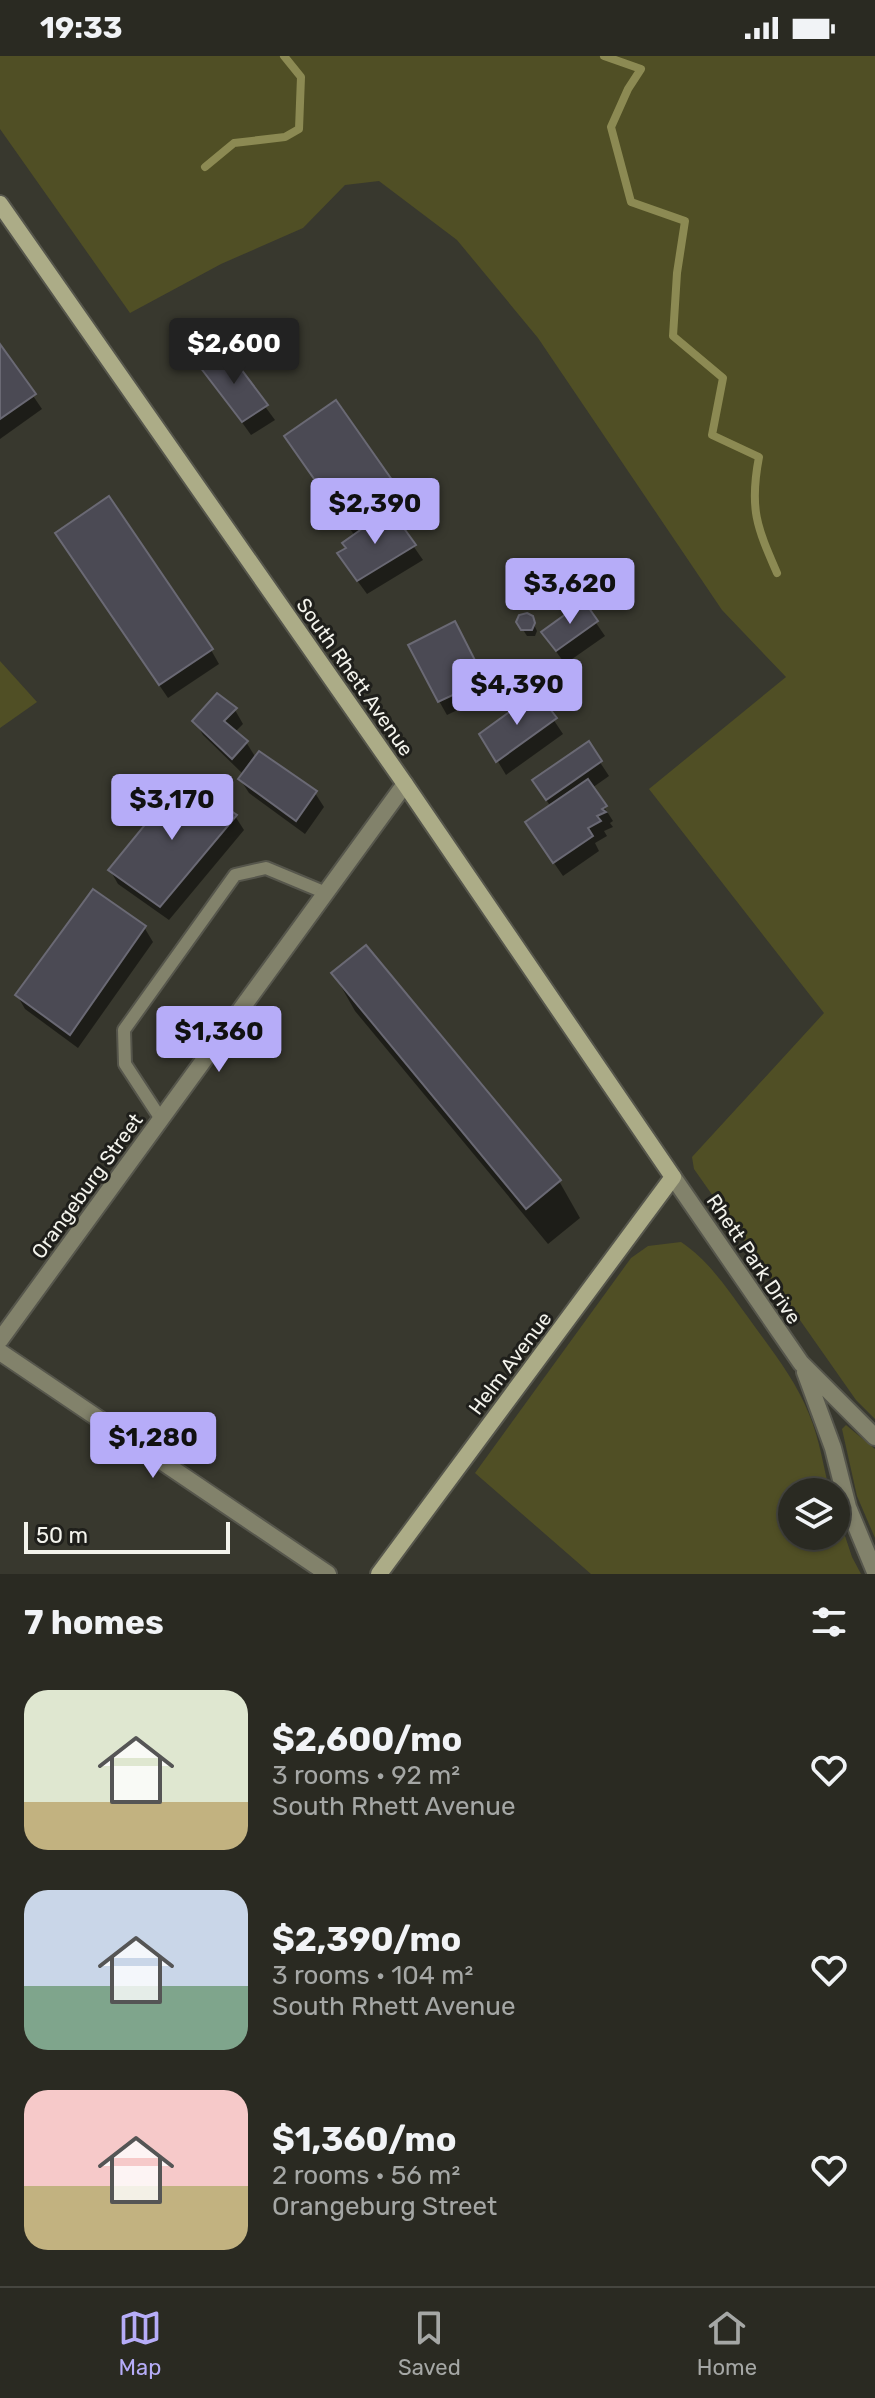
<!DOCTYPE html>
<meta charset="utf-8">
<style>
:root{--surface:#2a2a22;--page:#32322a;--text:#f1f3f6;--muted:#a5a7a5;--line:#464640;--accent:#b6acf8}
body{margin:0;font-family:Rubik,sans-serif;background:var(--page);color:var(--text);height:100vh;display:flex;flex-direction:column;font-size:30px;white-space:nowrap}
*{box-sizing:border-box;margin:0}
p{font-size:26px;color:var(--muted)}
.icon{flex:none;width:44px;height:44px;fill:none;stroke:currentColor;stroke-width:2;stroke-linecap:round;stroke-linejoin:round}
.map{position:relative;height:1518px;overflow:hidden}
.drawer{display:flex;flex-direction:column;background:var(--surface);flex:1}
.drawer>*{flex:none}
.tools{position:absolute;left:778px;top:1422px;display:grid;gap:16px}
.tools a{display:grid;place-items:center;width:72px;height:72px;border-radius:50%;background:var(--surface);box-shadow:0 2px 6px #0004,0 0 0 2px var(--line);font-size:40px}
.scale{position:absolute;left:24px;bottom:20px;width:206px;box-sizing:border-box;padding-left:8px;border:4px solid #f3f3ec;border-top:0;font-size:22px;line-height:28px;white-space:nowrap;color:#f3f3ec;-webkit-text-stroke:6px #1f1f1b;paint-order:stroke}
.price{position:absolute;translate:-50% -68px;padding:0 18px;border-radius:8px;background:var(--accent);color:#111;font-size:26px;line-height:52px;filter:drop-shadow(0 2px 4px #0008)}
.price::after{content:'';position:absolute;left:50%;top:48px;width:24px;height:18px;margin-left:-12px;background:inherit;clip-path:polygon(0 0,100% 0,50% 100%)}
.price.active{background:#222;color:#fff}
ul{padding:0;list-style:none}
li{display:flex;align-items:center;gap:24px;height:200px;padding:0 24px}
li span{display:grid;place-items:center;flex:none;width:224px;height:160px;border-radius:24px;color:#555}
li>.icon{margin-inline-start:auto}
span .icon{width:96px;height:96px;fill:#fffc;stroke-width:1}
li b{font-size:34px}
h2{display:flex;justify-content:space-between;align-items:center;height:96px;padding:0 24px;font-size:34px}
.status{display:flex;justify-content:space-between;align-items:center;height:56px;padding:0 40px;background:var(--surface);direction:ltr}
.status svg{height:22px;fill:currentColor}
.tab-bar{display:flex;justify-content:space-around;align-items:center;height:112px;border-top:2px solid var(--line);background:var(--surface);font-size:22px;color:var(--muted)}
.tab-bar a{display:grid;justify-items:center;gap:4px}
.tab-bar .active{color:var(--accent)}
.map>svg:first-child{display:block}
.green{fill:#504f25}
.shadow{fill:#0007}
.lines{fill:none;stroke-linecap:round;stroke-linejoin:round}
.stream{stroke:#8c8a53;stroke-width:8}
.building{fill:#4b4a54;stroke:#6a6974;stroke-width:2}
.lane-casing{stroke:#56564c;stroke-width:16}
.street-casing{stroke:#56564c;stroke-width:20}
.secondary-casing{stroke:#56564c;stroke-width:20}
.lane{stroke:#82826b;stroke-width:12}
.street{stroke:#82826b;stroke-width:16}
.secondary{stroke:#acac87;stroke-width:16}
.labels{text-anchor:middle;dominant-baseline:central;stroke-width:6;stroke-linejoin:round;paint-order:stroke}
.street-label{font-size:20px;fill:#f3f3ec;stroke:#1f1f1b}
</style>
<div class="status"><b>19:33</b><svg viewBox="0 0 49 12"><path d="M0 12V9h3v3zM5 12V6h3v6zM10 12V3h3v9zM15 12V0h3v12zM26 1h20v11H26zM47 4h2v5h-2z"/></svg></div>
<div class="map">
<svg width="875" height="1518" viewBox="0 0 875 1518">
<rect width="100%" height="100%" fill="#38382e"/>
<path class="green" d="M0 0H875V1363L856 1344 694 1113 692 1101 824 957 649 733 786 621 722 554 538 282 457 184 379 125 345 129 303 172 221 208 130 257 0 73Z
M0 605 37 646 0 672Z
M681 1186C711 1206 729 1236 750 1264 772 1295 795 1323 809 1358 820 1384 823 1410 830 1436H792V1480H836V1453L852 1501 861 1518H591L475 1417 631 1202 648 1190Z
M846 1369 875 1393V1482L857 1440 842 1373Z"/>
<path class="shadow" d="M0 291 42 353 0 383Z
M225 296 275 364 251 379 203 312Z
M294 394 395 432 403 446 389 455 423 504 367 538 348 512V492L355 480Z
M66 492 211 594 219 608 168 642Z
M583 548 605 580 565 608 543 577Z
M531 562 537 575 535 580H527L518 566Z
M462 582 491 638 447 659 439 645Z
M537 639 563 678 506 719 482 679Z
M235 654 243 668 234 677 246 686 256 702 315 737 324 751 305 778 249 737 240 723 244 719 203 679 195 665Z
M588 688 609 720 592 732 613 765 610 767 613 771 604 775 607 780 595 787 599 795 563 820 536 781 551 751 543 739Z
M235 760 244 774 169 864 118 828 110 814Z
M144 871 153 886 78 992 25 953 17 939Z
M334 918 559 1125 580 1162 548 1188 355 955Z"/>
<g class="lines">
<path class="stream" d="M604 0 641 13 628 33 611 71 631 146 685 165 677 217 673 280 723 322 712 379 759 401C749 453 757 471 777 517
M205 111 234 87 285 81 299 73 301 21 284 0"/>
</g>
<path class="building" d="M0 288 36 338 0 363Z
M226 293 268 349 242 366 200 311Z
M336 344 397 431 345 467 284 380Z
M109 440 213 593 159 629 55 477Z
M390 453 416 489 357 525 337 497 346 492 342 487Z
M584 545 598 565 556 595 541 576Z
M527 557 533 560 535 567 532 574H521L516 566 519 559Z
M455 565 485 624 438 646 408 589Z
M537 636 557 662 496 706 479 678Z
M217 637 237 652 224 665 248 685 232 703 192 665Z
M589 685 602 705 546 744 532 724Z
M259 695 317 735 296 765 238 723Z
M183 722 237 759 160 851 108 814Z
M588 723 607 750 602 753 606 756 597 760 601 765 588 772 593 780 553 807 525 766Z
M93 833 146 870 70 979 15 939Z
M366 889 561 1124 526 1153 331 917Z"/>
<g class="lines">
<defs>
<path id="lane" d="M161 1063 125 1008 124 974 235 819 266 812 326 837"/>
<path id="street" d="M673 1121 801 1307 875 1381
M0 1284 405 728
M0 1296 328 1518
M805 1316 833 1392 848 1451 875 1516"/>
<path id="secondary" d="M0 148 405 728 673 1121 379 1518"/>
</defs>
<use href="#lane" class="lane-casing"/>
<use href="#street" class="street-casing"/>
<use href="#secondary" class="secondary-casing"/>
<use href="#lane" class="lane"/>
<use href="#street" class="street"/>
<use href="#secondary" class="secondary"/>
</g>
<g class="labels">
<g class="street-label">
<text transform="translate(355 621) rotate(55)">South Rhett Avenue</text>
<text transform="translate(87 1130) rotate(-54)">Orangeburg Street</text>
<text transform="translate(754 1203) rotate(56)">Rhett Park Drive</text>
<text transform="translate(510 1307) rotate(-53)">Helm Avenue</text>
</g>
</g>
</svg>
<div class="tools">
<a><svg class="icon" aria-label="layers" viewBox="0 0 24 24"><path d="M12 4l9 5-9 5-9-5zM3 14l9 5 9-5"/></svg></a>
</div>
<div class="scale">50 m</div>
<b class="price active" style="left:234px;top:330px">$2,600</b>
<b class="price" style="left:375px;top:490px">$2,390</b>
<b class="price" style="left:570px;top:570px">$3,620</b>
<b class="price" style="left:517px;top:671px">$4,390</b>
<b class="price" style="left:172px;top:786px">$3,170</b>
<b class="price" style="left:219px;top:1018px">$1,360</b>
<b class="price" style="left:153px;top:1424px">$1,280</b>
</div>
<section class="drawer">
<h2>7 homes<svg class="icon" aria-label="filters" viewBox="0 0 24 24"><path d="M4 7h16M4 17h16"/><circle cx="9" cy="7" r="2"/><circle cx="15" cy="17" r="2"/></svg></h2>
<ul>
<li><span style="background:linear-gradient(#dfe7d0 70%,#c2b280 0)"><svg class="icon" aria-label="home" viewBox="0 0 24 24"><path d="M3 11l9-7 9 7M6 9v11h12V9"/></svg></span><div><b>$2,600/mo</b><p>3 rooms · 92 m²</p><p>South Rhett Avenue</p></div><svg class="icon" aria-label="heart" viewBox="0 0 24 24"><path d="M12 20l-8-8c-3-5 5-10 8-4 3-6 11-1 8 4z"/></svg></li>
<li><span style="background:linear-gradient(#c9d6e8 60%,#7fa58c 0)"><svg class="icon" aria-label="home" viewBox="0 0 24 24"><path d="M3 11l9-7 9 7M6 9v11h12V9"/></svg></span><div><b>$2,390/mo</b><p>3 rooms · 104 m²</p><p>South Rhett Avenue</p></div><svg class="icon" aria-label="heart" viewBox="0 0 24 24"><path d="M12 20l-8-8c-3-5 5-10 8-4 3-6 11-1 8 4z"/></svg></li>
<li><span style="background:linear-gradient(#f6c9c9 60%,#c2b280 0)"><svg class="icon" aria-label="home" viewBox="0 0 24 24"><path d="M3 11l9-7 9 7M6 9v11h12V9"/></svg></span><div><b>$1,360/mo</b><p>2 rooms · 56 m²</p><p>Orangeburg Street</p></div><svg class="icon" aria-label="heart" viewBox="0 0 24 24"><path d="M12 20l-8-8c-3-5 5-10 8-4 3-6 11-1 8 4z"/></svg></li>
</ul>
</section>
<nav class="tab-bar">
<a class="active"><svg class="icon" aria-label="map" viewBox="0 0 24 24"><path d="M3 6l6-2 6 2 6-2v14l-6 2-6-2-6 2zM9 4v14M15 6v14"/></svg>Map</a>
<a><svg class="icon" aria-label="saved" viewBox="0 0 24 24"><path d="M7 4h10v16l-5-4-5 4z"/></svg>Saved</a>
<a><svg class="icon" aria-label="home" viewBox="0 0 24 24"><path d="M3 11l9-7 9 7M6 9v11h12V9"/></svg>Home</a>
</nav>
